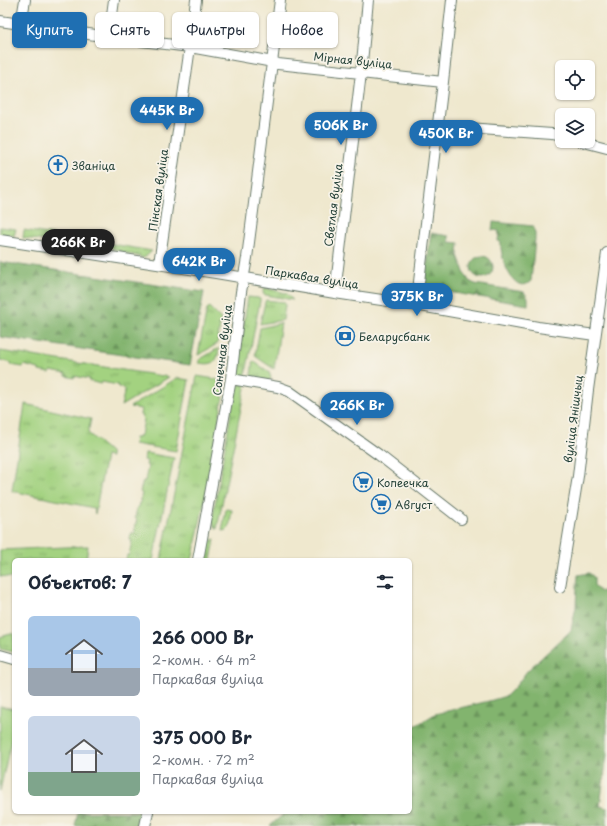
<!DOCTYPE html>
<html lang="ru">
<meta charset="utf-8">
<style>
:root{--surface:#fff;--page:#f6f6f7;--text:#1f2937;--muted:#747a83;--accent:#1f6fb2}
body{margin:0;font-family:"Playpen Sans",sans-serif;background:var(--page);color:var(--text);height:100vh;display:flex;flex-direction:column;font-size:15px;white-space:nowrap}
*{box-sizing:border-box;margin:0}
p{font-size:13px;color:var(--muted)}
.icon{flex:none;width:22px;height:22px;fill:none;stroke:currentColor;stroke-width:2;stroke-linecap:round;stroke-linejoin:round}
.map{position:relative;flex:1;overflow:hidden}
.panel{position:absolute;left:12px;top:558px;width:400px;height:256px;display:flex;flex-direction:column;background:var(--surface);border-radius:6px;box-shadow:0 1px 3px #0004}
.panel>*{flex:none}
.hud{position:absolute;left:12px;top:12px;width:400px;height:36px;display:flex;gap:8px}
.buttons{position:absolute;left:555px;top:60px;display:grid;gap:8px}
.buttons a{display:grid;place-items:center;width:40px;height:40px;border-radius:6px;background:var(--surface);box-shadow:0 1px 3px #0004;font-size:20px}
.price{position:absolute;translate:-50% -34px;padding:0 9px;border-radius:14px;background:var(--accent);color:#fff;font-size:13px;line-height:26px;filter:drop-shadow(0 1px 2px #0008)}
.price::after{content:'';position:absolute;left:50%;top:24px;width:12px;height:9px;margin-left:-6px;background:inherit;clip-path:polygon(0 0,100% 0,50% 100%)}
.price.selected{background:#222;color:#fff}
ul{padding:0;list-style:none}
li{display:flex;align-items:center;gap:12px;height:100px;padding:0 16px}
li span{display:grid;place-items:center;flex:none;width:112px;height:80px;border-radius:6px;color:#555}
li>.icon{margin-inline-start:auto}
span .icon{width:48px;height:48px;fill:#fffc;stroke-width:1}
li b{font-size:17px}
h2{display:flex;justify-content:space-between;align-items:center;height:48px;padding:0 16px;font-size:17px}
.pill{padding:0 14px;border-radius:6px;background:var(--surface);box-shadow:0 1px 3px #0004;font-size:14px;line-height:36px}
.pill.selected{background:var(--accent);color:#fff}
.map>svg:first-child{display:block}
.grass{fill:url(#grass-tufts);stroke:#61885a}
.forest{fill:url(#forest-firs);stroke:#507851}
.pitch{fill:#a3d280;stroke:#61885a}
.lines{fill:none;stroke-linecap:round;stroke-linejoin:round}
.minor-casing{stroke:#68796a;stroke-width:12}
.minor{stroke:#fff;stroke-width:10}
.labels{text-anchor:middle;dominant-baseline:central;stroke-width:3.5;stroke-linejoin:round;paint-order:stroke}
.street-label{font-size:11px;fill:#1f3d34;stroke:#f7f3e8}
.poi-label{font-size:11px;fill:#1f3d34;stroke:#f7f3e8;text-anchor:start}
</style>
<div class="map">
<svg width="607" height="826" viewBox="0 0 607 826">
<defs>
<pattern id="grass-tufts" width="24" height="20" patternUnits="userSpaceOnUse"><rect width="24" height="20" fill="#a3d280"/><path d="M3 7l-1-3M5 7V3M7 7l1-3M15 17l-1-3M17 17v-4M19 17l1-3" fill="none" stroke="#84ac6a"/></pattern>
<pattern id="forest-firs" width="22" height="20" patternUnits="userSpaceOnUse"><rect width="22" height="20" fill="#82b46e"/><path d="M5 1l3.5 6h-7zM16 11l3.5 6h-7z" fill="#6a945b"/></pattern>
</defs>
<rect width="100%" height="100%" fill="#f7f3e8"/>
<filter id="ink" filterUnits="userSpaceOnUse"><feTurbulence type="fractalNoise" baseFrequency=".025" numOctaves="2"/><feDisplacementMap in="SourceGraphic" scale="8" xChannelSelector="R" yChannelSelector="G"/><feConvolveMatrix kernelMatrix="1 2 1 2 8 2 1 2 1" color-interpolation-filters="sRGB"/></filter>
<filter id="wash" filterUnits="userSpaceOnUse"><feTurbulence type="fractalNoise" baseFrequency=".012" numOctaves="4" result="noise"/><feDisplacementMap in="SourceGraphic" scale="16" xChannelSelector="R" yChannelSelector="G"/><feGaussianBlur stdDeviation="0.9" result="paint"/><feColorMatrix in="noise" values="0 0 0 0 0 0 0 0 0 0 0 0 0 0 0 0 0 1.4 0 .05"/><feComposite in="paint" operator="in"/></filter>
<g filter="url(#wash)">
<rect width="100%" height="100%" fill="#efe8ce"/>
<path class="grass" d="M0 227 16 229 14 236 0 234Z
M24 230 77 239 79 241 54 242 23 238Z
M106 243 152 251 144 258 123 252 104 245Z
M264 288 286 293 293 300 266 295H264L263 292Z
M248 297 258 298 260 299V301L245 378H242L238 372 237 368Z
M266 300 284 302 285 305 283 320 260 324 265 302Z
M209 307 221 319 217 344 198 355 207 309Z
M281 323 274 369 255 356 260 328Z
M217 349H219C217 364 212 365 199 363V360Z
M0 351 169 377 121 406 125 389 118 387V385L102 382 101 384 89 381 90 379 74 376V378L66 376V374L51 371 50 373 39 371V369L24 365 23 367 11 365 12 363 0 360Z
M253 361 269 372 271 378 269 381 253 378 251 375Z
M197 376 215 379 222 382 224 391 208 484 192 560H161Z
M177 378 189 380 176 451 134 444 135 438H138L139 435H141L144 420 142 419 143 416 140 415 141 409 130 407Z
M246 383 217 529 214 525 212 521 235 390 240 384Z
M25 404 91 419 88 433 110 452 111 457 106 456 95 514 94 508 12 491Z
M145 453 174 458 153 560H126L127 555H129L132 541 130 540 131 533H134L137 519 135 518 137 507H139L142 493 140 492 143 481H145L148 466 146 465 147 461 144 460Z
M226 509 232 510 229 528 227 530 222 531Z
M215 539 211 560H204C206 552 205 541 215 539Z
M88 546 86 560H14V578L0 576V550Z
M14 633V652L0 649V637Z"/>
<path class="forest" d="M493 222 533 226 535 233V239L531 281C513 298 499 254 501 242L498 241 499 231 492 230Z
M431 233 449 236V242L459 243 458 255 464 272 469 281 475 284 524 292 528 298V305L424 288Z
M471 267a11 11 0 1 1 22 0a11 11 0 1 1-22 0Z
M0 262 204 292 190 365 0 337Z
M589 573 594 577V585L600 592 607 589V754L600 806 607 808V826H270L286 812H410V729L435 714 489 701 506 696 515 687 527 671 564 637 571 630 576 607 577 586 578 575Z
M78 812H140L137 826H75Z"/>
<path class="pitch" d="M0 706 14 709V727L0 791Z"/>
</g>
<g filter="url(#ink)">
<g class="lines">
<defs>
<path id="minor" d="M0 21 109 37 190 47 273 62 278 64 443 82
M21 24 25 0
M109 37 114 0
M467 128 552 134 562 136
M580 141 607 148
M0 240 216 273 335 293 415 305 538 327 595 335
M159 264 190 47 196 0
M335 293 361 73 368 0
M415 305 418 290 443 82 452 0
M231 379 278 387 289 391 379 455 461 519
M198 560 231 379 241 292 247 258 280 0
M560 587 578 476 588 390 607 253
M0 655 14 659
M145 826 148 812"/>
</defs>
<use href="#minor" class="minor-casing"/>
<use href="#minor" class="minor"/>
</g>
</g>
<defs>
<symbol id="church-ring" viewBox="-11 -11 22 22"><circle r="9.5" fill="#f7f3e8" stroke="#1f6fb2" stroke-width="1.5"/><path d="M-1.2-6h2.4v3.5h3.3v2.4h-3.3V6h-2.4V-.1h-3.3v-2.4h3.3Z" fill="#1f6fb2"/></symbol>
<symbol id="bank-ring" viewBox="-11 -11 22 22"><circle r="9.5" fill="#f7f3e8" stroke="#1f6fb2" stroke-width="1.5"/><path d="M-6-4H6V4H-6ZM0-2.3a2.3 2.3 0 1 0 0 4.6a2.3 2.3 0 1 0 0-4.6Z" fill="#1f6fb2"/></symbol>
<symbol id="supermarket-ring" viewBox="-11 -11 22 22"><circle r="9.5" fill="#f7f3e8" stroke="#1f6fb2" stroke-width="1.5"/><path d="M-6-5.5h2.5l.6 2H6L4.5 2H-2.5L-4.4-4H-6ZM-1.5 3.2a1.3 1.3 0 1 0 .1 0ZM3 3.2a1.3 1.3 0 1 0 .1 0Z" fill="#1f6fb2"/></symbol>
</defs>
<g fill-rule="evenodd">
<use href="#church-ring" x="47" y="154" width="22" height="22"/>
<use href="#bank-ring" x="334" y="325" width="22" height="22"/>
<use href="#supermarket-ring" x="352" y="471" width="22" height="22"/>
<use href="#supermarket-ring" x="370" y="493" width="22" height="22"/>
</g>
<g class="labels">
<g class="street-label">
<text transform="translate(353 60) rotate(6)">Мірная вуліца</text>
<text transform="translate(158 190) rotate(-82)">Пінская вуліца</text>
<text transform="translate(333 205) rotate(-83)">Светлая вуліца</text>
<text transform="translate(312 277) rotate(9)">Паркавая вуліца</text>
<text transform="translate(222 350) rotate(-83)">Сонечная вуліца</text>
<text transform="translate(573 419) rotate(-83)">вуліца Янішчыц</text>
</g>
<g class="poi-label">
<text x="72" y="165">Званіца</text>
<text x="359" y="336">Беларусбанк</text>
<text x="377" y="482">Копеечка</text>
<text x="395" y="504">Август</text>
</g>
</g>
</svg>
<div class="buttons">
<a><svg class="icon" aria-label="locate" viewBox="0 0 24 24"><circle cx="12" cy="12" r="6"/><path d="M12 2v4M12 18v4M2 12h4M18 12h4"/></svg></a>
<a><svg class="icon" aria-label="layers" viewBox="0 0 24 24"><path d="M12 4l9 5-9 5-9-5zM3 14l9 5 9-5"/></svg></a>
</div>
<b class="price" style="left:167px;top:131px">445K Br</b>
<b class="price" style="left:341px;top:146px">506K Br</b>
<b class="price" style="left:446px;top:154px">450K Br</b>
<b class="price selected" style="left:78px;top:263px">266K Br</b>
<b class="price" style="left:199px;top:282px">642K Br</b>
<b class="price" style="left:417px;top:317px">375K Br</b>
<b class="price" style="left:357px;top:426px">266K Br</b>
<div class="hud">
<a class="pill selected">Купить</a>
<a class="pill">Снять</a>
<a class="pill">Фильтры</a>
<a class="pill">Новое</a>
</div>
<section class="panel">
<h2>Объектов: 7<svg class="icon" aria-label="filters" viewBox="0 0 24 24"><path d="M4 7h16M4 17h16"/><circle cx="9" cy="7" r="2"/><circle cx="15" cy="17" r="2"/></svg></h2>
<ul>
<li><span style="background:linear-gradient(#a9c7e8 65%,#9aa5b1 0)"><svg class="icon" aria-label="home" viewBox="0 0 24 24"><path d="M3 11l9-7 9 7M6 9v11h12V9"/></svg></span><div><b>266 000 Br</b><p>2-комн. · 64 m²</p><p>Паркавая вуліца</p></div></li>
<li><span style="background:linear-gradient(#c9d6e8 70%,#7fa58c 0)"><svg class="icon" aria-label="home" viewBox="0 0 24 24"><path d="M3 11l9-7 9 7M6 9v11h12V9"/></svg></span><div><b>375 000 Br</b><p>2-комн. · 72 m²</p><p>Паркавая вуліца</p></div></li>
</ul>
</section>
</div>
